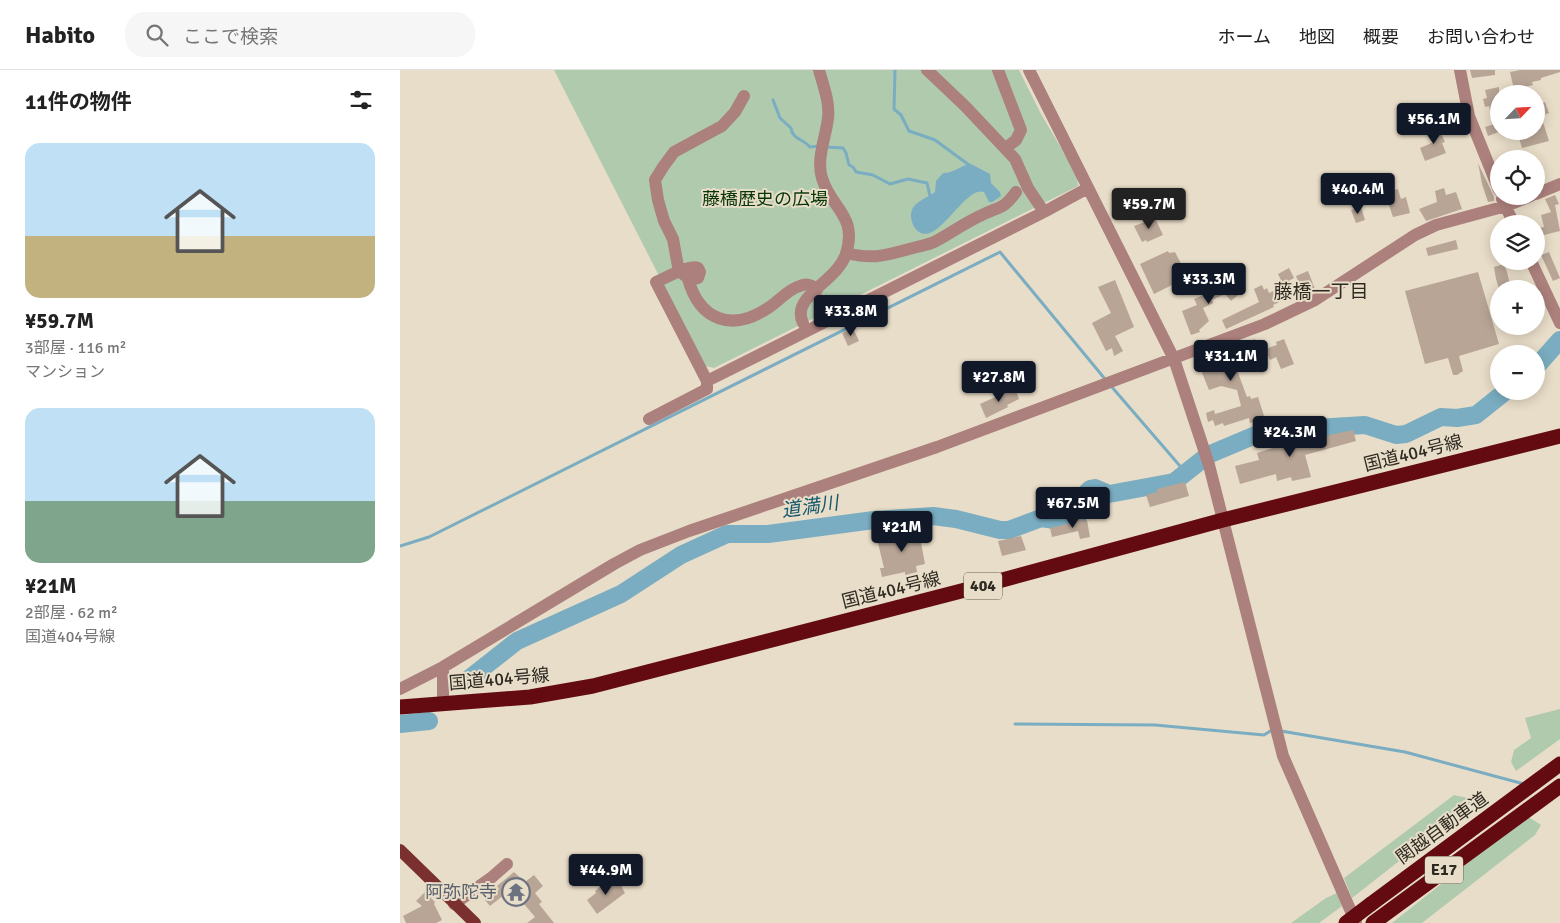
<!DOCTYPE html>
<html lang="ja">
<meta charset="utf-8">
<style>
:root{--surface:#fff;--page:#f6f6f6;--text:#222;--muted:#767676;--line:#e0e0e0;--accent:#111827}
body{margin:0;font-family:Signika,"Noto Sans JP",sans-serif;background:var(--page);color:var(--text);height:100vh;display:flex;flex-direction:column;font-size:19px;white-space:nowrap}
*{box-sizing:border-box;margin:0}
p{font-size:16px;color:var(--muted)}
.icon{flex:none;width:28px;height:28px;fill:none;stroke:currentColor;stroke-width:2;stroke-linecap:round;stroke-linejoin:round}
.map{position:relative;flex:1;overflow:hidden}
.details{display:flex;flex-direction:column;background:var(--surface);width:400px}
.details>*{flex:none}
.needle{width:32px;rotate:65deg}
.tools{position:absolute;left:1090px;top:15px;display:grid;gap:10px}
.tools a{display:grid;place-items:center;width:55px;height:55px;border-radius:50%;background:var(--surface);box-shadow:0 2px 12px #0003;font-size:25px}
.price{position:absolute;translate:-50% -42px;padding:0 11px;border-radius:5px;background:var(--accent);color:#fff;font-size:16px;line-height:32px;filter:drop-shadow(0 1px 2px #0008)}
.price::after{content:'';position:absolute;left:50%;top:30px;width:15px;height:11px;margin-left:-8px;background:inherit;clip-path:polygon(0 0,100% 0,50% 100%)}
.price.on{background:#222;color:#fff}
ul{padding:0;list-style:none}
li{display:grid;align-content:center;gap:10px;height:265px;padding:0 25px}
li span{display:grid;place-items:center;height:155px;border-radius:15px;color:#555}
li>.icon{margin-inline-start:auto}
span .icon{width:90px;height:90px;fill:#fffc;stroke-width:1}
li b{font-size:21px}
h2{display:flex;justify-content:space-between;align-items:center;height:60px;padding:0 25px;font-size:21px}
header{display:flex;align-items:center;gap:30px;box-sizing:border-box;height:70px;padding:0 25px;background:var(--surface);border-bottom:1px solid var(--line)}
header strong{font-size:24px}
nav{display:flex;gap:28px;margin-inline-start:auto;font-size:18px}
.search{width:350px;height:45px;background:var(--page);display:flex;align-items:center;gap:12px;box-sizing:border-box;padding:0 18px;border-radius:20px;color:var(--muted);font-size:19px}
main{display:flex;flex:1;min-height:0}
.map>svg:first-child{display:block}
.green{fill:#b0caae}
.water{fill:#7aadc1}
.lines{fill:none;stroke-linecap:round;stroke-linejoin:round}
.stream{stroke:#7aadc1;stroke-width:3}
.river{stroke:#7aadc1;stroke-width:18}
.building{fill:#b8a596}
.minor{stroke:#ac807c;stroke-width:12}
.major{stroke:#79302e;stroke-width:12}
.highway{stroke:#640b11;stroke-width:15}
.highway-bridge{stroke:#640b11;stroke-width:15}
.labels{text-anchor:middle;dominant-baseline:central;stroke-width:4;stroke-linejoin:round;paint-order:stroke}
.shield{fill:#e8ddc8;stroke:#666054;stroke-width:1}
.shield-label{font-size:16px;font-weight:bold;fill:#2e2a22}
.park-label{font-size:18px;fill:#073707;stroke:#e8ddc8}
.street-label{font-size:18px;fill:#2e2a22;stroke:#e8ddc8}
.worship-label{font-size:18px;fill:#5b616d;stroke:#e8ddc8;text-anchor:end}
.neighbourhood-label{font-size:19px;fill:#2e2a22;stroke:#e8ddc8}
.water-label{font-size:19px;font-style:italic;fill:#14586d;stroke:#e8ddc8}
</style>
<header>
<strong>Habito</strong>
<div class="search"><svg class="icon" aria-label="search" viewBox="0 0 24 24"><circle cx="10" cy="10" r="6"/><path d="M15 15l6 6"/></svg>ここで検索</div>
<nav><a>ホーム</a><a>地図</a><a>概要</a><a>お問い合わせ</a></nav>
</header>
<main>
<section class="details">
<h2>11件の物件<svg class="icon" aria-label="filters" viewBox="0 0 24 24"><path d="M4 7h16M4 17h16"/><circle cx="9" cy="7" r="2"/><circle cx="15" cy="17" r="2"/></svg></h2>
<ul>
<li><span style="background:linear-gradient(#bfe0f5 60%,#c2b280 0)"><svg class="icon" aria-label="home" viewBox="0 0 24 24"><path d="M3 11l9-7 9 7M6 9v11h12V9"/></svg></span><div><b>¥59.7M</b><p>3部屋 · 116 m²</p><p>マンション</p></div></li>
<li><span style="background:linear-gradient(#bfe0f5 60%,#7fa58c 0)"><svg class="icon" aria-label="home" viewBox="0 0 24 24"><path d="M3 11l9-7 9 7M6 9v11h12V9"/></svg></span><div><b>¥21M</b><p>2部屋 · 62 m²</p><p>国道404号線</p></div></li>
</ul>
</section>
<div class="map">
<svg width="1160" height="853" viewBox="0 0 1160 853">
<rect width="100%" height="100%" fill="#e8ddc8"/>
<path class="green" d="M154 0H619L641 44 677 105 678 116 314 298 305 296Z
M1160 639V669L1116 701 1111 692 1114 680 1131 668 1125 648Z
M1054 725 1077 730 952 828 944 808Z
M1127 746 1141 755 1135 765 1022 853H992Z
M937 823 942 836 919 853H891L926 828Z"/>
<path class="water" d="M571 94 590 104 591 113 600 122 601 126 592 132H589L584 122C565 115 539 175 519 162 516 160 513 156 512 152 507 133 523 131 535 122L536 111 543 103C552 104 561 95 571 94Z"/>
<g class="lines">
<path class="stream" d="M495 0 494 39 501 45 509 61 535 70 569 95
M373 30 380 48 391 58C392 69 403 69 410 77L420 76
M426 77 443 78 446 83 449 95 453 97 456 102 473 105 490 114 508 109 527 113 530 126
M711 316 786 403
M0 476 29 467 600 182 705 309
M615 654 755 655 864 665 872 660
M881 661 1005 682 1124 714"/>
<path class="river" d="M1136 297 1160 270
M66 611 117 571 221 524 281 485 327 464H368L474 450 533 446 556 449 600 460H609L641 448 661 451 673 449 678 446 684 425 690 419 695 418 709 424 774 412 808 385 865 361 965 355 996 365 1006 364 1041 347 1057 348 1076 345 1106 321
M0 654 29 651"/>
</g>
<path class="building" d="M1070 0H1095V5L1072 8Z
M1120 0H1160V2L1141 8V10L1132 12 1133 15 1114 20 1110 2Z
M1099 17V62L1088 66 1085 57 1094 54 1089 36 1085 37 1083 29 1087 28 1085 20Z
M1145 32 1149 43 1141 46 1149 71 1122 78 1117 61H1136V35Z
M1038 56 1045 72 1042 73 1046 83 1025 91 1020 78 1034 72 1029 59Z
M1078 93 1094 127V131L1088 132 1082 114Z
M1044 118 1046 125 1056 122 1062 139 1026 151 1019 139 1037 132 1035 121Z
M998 119 1001 129 1006 127 1010 143 993 147 985 123Z
M1155 125 1159 134 1155 135 1160 161 1140 166 1138 158 1144 157 1141 145 1151 142 1145 129Z
M961 137 965 150 956 153 951 140Z
M755 148 763 165 747 172 746 170 742 172 734 156Z
M1056 170 1058 179 1028 186 1026 178Z
M768 181 769 183 775 182 793 217 777 225 772 215 754 224 740 194Z
M1149 182 1160 208 1153 211 1141 185Z
M1104 194 1107 202 1111 219H1099L1096 209 1094 197Z
M889 198 894 208 883 214 878 204Z
M908 201 915 219 903 223 896 206Z
M1078 202 1099 274 1059 286 1063 301 1057 305H1053L1048 288 1025 294 1005 221Z
M840 209 844 220 831 231 825 224 812 230 813 233 803 238 809 251 799 260 800 262 791 265 782 241 797 235 794 229Z
M715 210 734 257 715 266 723 281 714 286 712 278 706 281 692 253 711 243 698 217Z
M862 215 864 220 867 218 869 223 883 217 888 228 873 235 874 237 826 259 822 250 859 232 854 219Z
M453 258 459 271 448 276 442 263Z
M855 269 860 281 843 287 846 296 837 300 847 327 850 326 851 329 858 327 865 349 850 353 849 348 824 356 823 353 815 356 813 350 808 352 806 343 814 340 815 344 841 336 837 320 821 316 809 320 797 290 834 274 835 277Z
M884 269 894 294 881 299 876 287 870 290 865 279 877 275 876 272Z
M615 318 619 329 607 335 608 337 586 348 580 334Z
M953 360 956 371 905 385 911 407 892 411 891 407 877 411 876 404 840 414 835 396 859 390 857 383 882 375V372L890 370 891 372 911 367V369Z
M785 412 789 426 750 437 746 425 757 422V419Z
M681 446 683 451 687 450 690 467 680 469 678 461 652 467 650 458 671 453Z
M518 457 525 494 516 496 517 502 505 505V502L482 507 480 498H484L478 473 495 470 494 467 498 466 497 462Z
M621 466 626 480 602 486 598 471Z
M114 802 125 812 134 805 143 816 135 823 142 832 139 834 154 853H127L135 847 124 834 122 836 112 823 106 828 104 825 90 836 85 830 99 819 97 816Z
M218 810 225 823 197 844 187 830 196 823 195 821 202 815 203 817 212 811 214 813Z
M25 822 35 832 34 834 42 850 36 853H6L3 846 22 836 16 831Z"/>
<g class="lines">
<path class="minor" d="M527 0 565 36 615 89 628 118 644 142
M598 0 621 60 616 70 606 78
M629 0 774 289 809 395 883 686 956 853
M1060 0 1069 46 1099 120
M1136 124 1160 114
M1102 129 1114 154
M446 183C476 190 485 185 513 178 520 176 529 175 536 171 551 163 566 152 582 145 600 136 603 140 616 122
M1131 191 1160 253
M288 209C300 251 332 262 368 238 378 232 388 219 400 216 406 213 412 215 417 220
M403 253C390 226 436 213 446 184 458 145 431 139 422 108 416 89 426 67 428 48 430 32 423 15 419 0
M307 311 256 212C266 208 289 194 298 198L300 202 298 208C288 212 287 205 279 202L273 169 264 151 258 130 255 110 263 97 274 82 322 56 335 42 344 26
M249 349 307 319V311L644 142 688 118
M0 619 43 597
M43 633V597L214 494 240 480 289 461 537 377 865 254 915 230 1015 165 1036 155 1106 136 1131 126
M54 834 91 808 107 794"/>
<path class="major" d="M0 780 75 853"/>
<path class="highway" d="M0 637 130 627 193 616 569 519 823 450 1160 366
M971 834 1160 694
M973 853 1160 716"/>
<path class="highway-bridge" d="M946 853 971 834"/>
</g>
<defs>
<symbol id="temple-ring" viewBox="-11 -11 22 22"><circle r="9.5" fill="#e8ddc8" stroke="#6b7280" stroke-width="1.5"/><path d="M0-6L5-2H3V0L6.5 2.5H4V6H1.5V3h-3V6H-4V2.5H-6.5L-3 0V-2H-5Z" fill="#6b7280"/></symbol>
</defs>
<g fill-rule="evenodd">
<use href="#temple-ring" x="100" y="806" width="32" height="32"/>
</g>
<g class="labels">
<g class="shield">
<rect x="564" y="502.5" width="38" height="27" rx="4"/>
<rect x="1025" y="786.5" width="38" height="27" rx="4"/>
</g>
<g class="shield-label">
<text x="583" y="516">404</text>
<text x="1044" y="800">E17</text>
</g>
<g class="park-label">
<text x="365" y="129">藤橋歴史の広場</text>
</g>
<g class="street-label">
<text transform="translate(1013 383) rotate(-14)">国道404号線</text>
<text transform="translate(491 520) rotate(-14)">国道404号線</text>
<text transform="translate(99 609) rotate(-5)">国道404号線</text>
<text transform="translate(1042 758) rotate(-36)">関越自動車道</text>
</g>
<g class="worship-label">
<text x="97" y="822">阿弥陀寺</text>
</g>
<g class="neighbourhood-label">
<text x="921" y="222">藤橋一丁目</text>
</g>
<g class="water-label">
<text transform="translate(410 437) rotate(-8)">道満川</text>
</g>
</g>
</svg>
<div class="tools">
<a><svg class="needle" viewBox="-14 -14 28 28"><path d="M0-13l5 13h-10z" fill="#e53935"/><path d="M0 13l5-13h-10z" fill="#767676"/></svg></a>
<a><svg class="icon" aria-label="locate" viewBox="0 0 24 24"><circle cx="12" cy="12" r="6"/><path d="M12 2v4M12 18v4M2 12h4M18 12h4"/></svg></a>
<a><svg class="icon" aria-label="layers" viewBox="0 0 24 24"><path d="M12 4l9 5-9 5-9-5zM3 14l9 5 9-5"/></svg></a>
<a>+</a>
<a>−</a>
</div>
<b class="price" style="left:1034px;top:75px">¥56.1M</b>
<b class="price" style="left:958px;top:145px">¥40.4M</b>
<b class="price on" style="left:749px;top:160px">¥59.7M</b>
<b class="price" style="left:809px;top:235px">¥33.3M</b>
<b class="price" style="left:451px;top:267px">¥33.8M</b>
<b class="price" style="left:831px;top:312px">¥31.1M</b>
<b class="price" style="left:599px;top:333px">¥27.8M</b>
<b class="price" style="left:890px;top:388px">¥24.3M</b>
<b class="price" style="left:673px;top:459px">¥67.5M</b>
<b class="price" style="left:502px;top:483px">¥21M</b>
<b class="price" style="left:206px;top:826px">¥44.9M</b>
</div>
</main>
